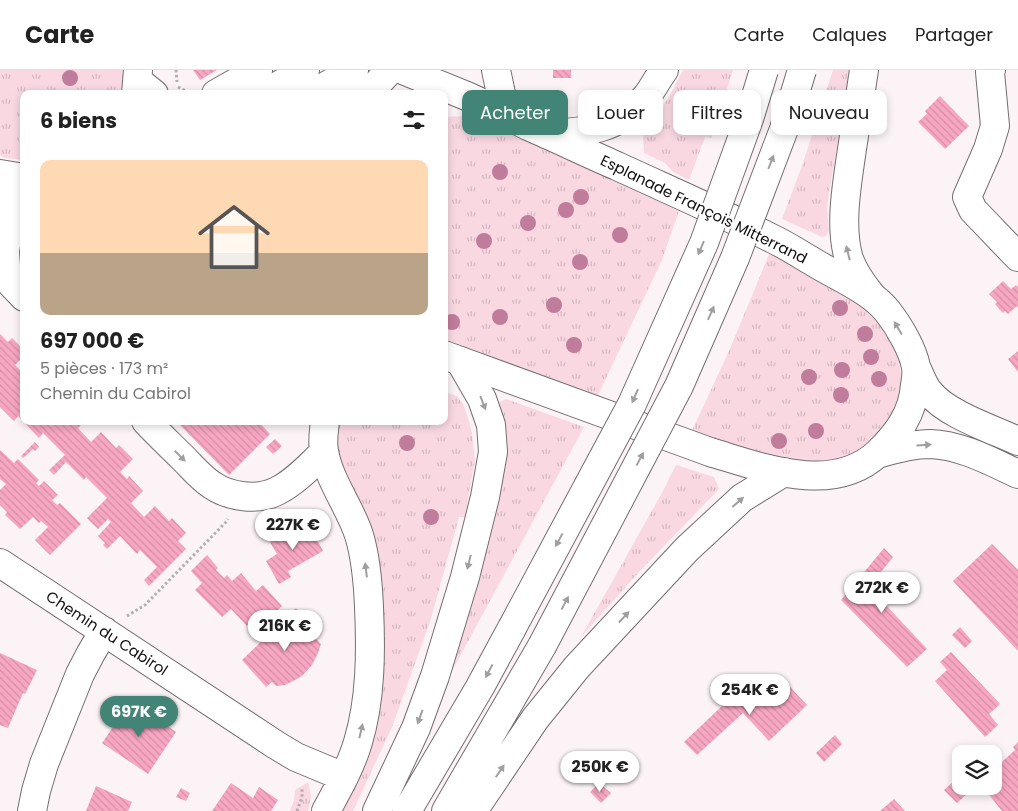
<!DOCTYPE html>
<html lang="fr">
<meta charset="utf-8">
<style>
:root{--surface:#fff;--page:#f6f6f6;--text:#222;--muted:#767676;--line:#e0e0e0;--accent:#428476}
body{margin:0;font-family:Poppins,sans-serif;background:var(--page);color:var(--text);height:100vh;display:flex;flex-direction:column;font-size:19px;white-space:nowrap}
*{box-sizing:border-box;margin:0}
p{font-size:16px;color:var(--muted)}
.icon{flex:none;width:28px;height:28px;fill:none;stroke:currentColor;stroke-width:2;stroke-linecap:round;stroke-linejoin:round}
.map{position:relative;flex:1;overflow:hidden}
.drawer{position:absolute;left:20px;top:20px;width:428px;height:335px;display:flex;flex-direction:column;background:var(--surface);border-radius:10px;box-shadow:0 2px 8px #0003}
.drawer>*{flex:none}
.banner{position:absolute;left:462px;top:20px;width:475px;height:45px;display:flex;gap:10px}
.fabs{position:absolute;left:952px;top:675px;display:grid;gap:10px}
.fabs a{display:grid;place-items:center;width:50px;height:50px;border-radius:10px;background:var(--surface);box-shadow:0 2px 8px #0003;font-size:25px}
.price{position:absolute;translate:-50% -42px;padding:0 11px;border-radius:18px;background:#fff;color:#222;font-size:16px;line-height:32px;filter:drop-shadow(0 1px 2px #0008)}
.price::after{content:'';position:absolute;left:50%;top:30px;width:15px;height:11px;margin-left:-8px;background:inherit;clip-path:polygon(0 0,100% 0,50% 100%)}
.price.active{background:var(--accent);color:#fff}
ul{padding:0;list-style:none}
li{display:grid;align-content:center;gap:10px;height:265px;padding:0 20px}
li span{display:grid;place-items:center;height:155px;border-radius:10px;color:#555}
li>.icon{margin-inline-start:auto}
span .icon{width:90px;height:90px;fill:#fffc;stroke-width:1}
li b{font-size:21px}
h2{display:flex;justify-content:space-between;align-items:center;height:60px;padding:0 20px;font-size:21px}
.pill{padding:0 18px;border-radius:10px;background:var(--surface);box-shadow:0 2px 8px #0003;font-size:18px;line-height:45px}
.pill.active{background:var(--accent);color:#fff}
header{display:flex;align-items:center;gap:30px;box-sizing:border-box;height:70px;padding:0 25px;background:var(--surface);border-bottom:1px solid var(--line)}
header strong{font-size:24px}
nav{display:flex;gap:28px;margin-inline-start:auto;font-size:18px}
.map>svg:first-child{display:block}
.grass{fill:url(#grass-tufts)}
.building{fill:url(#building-back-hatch)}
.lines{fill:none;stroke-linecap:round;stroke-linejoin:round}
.minor-casing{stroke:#756e70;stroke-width:30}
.major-casing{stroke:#756e70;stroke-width:30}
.highway-casing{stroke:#756e70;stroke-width:30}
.path{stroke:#b5aeb0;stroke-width:3;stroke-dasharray:2.5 2.5;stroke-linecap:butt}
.minor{stroke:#fff;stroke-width:28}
.major{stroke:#fff;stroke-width:28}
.highway{stroke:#fff;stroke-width:28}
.highway-bridge-casing{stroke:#756e70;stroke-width:30;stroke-linecap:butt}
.highway-bridge{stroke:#fff;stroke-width:28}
.tree{fill:#c07c9b}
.oneway{fill:#a09f9f}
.labels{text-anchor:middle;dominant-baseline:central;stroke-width:4.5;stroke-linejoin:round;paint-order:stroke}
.street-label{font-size:15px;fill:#120f10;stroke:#fff}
</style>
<header>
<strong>Carte</strong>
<nav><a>Carte</a><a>Calques</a><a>Partager</a></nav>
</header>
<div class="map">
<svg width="1018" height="741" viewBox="0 0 1018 741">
<defs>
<pattern id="grass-tufts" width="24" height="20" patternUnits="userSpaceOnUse" patternTransform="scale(1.25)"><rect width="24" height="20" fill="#f9d8e2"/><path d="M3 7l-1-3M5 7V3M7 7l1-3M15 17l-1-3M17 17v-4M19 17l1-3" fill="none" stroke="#d4b8c1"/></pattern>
<pattern id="building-back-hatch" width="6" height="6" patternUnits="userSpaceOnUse" patternTransform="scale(1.25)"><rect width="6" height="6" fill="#f8a7c3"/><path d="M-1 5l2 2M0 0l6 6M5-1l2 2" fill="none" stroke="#d48fa6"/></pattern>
</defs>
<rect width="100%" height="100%" fill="#fcf3f6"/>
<path class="grass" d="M0 0H123V15L120 24H24V90L5 88 0 85Z
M683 0H733L711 68 705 67 689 110 673 102 665 93 644 83 642 48 651 42 659 43 671 23Z
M833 0H850L829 123 827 139 829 161 826 166 822 167 782 149 802 96Z
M463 46 479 48 502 56 679 141 662 190 598 325 444 269V47Z
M770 182C806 202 867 228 888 263 892 270 895 278 897 285 906 311 899 334 883 356 868 377 842 394 816 394 809 395 801 392 794 391 784 389 774 388 764 386 755 384 747 381 738 378 723 373 707 368 691 363L729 281Z
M444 322 457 326 463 334 468 348 472 363 475 390 465 447H459L430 552 392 657 353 741H342L359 709 371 674 344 402 336 377 337 365 339 351H444Z
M506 329 584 357 451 603 443 599 498 333Z
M676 395 714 407 719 419 639 502 581 567 663 421Z
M308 712 311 726 308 741H290L294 730 295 720Z"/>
<path class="building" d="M193 0H217L200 10Z
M553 0H571V8H553Z
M940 26 969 56 945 79 918 52 927 44 925 41Z
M1003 211 1011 219 1016 215 1018 217V238L1017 236 1008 244 1005 241 1003 243 999 239 995 234 997 232 989 224Z
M0 264 8 272 12 268 24 280V286L15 295 21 301 24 298V351H85L78 358 91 372 101 362 116 378 119 375 133 389 120 402 127 409 129 406 143 421 131 433 144 447 155 436 169 451 172 448 186 463 178 471 186 479 149 516 144 510 157 497 140 480 137 484 120 466 107 479 103 475 105 473 98 466 111 452 108 449 98 459 87 448 107 428 86 407 84 410 66 392 54 405 49 400 65 385 43 363 39 368 18 346 14 351 0 337Z
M1018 281V302L1008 289Z
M183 351H258L270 364 229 405 180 355Z
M275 369 282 376 273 384 266 377Z
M35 372 39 377 35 381 33 379 23 388 21 386Z
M0 380 14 393 18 389 39 410 36 413 39 416 44 411 58 425 52 430 57 435 60 433 81 454 50 485 35 470 48 457 41 451 39 453 33 447 20 459 5 445 7 442 0 435V420L6 414 0 409Z
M307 451 323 481 288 501 291 507 279 514 266 491 277 484 270 472Z
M992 474 1018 500V581L953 511Z
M884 478 893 487 869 517 927 579 907 597 841 530Z
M207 485 218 498 216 500 224 508 227 505 232 511 241 503 256 521 263 515 282 536 266 552 259 545 247 556 231 539 222 547 195 520 202 513 191 501Z
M296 538 321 564 316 569 321 574 318 583 312 595 303 605 297 609 285 615 276 616 272 612 266 617 242 590Z
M960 557 972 571 965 578 952 565Z
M951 582 1000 634 989 644 998 655 985 667 935 611 947 600 940 592Z
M0 583 37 600 25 624 23 623 8 658 0 655Z
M771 616 780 626 790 617 807 635 769 671 743 643 697 685 684 672 741 618 754 632Z
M131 631 176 662 148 704 102 673Z
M835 665 842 674 824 692 816 683Z
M1018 672V741H1002L982 716H994V699L1015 680 1013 677Z
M955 710 968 723 957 733 944 720Z
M231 713 253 728 259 717 278 730 271 741H212Z
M599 713 611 723 601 733 590 722Z
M96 716 132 732 128 741H86Z
M181 718 190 723 186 731 176 727Z
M894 729 905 741H880Z"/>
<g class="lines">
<defs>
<path id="minor" d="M496 0 500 19 506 44
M991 0 990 2 995 56 988 79 967 127 973 140 1018 187
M138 11 154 24
M216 24 258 0
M264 24 305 0
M312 24 354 0
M360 24 376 15 390 0
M3 105 10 123 11 144 5 181 7 209 24 227
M146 351C158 364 171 376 184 389 193 398 201 408 212 415 229 427 258 431 277 421 294 413 311 395 324 382
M325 351C324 361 322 371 324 381 329 411 350 437 359 465 366 488 368 513 369 537 371 581 371 629 358 672 351 696 338 719 326 741
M0 493 276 675 296 687 344 707
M32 741 36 721 44 694 80 604 91 583 104 561"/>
<path id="major" d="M403 0C425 9 447 18 469 27 489 36 509 46 528 56 558 69 587 83 617 96 669 120 722 143 773 169 788 176 801 185 815 193 838 207 872 221 888 242 899 256 913 280 916 297 917 303 916 309 915 315 913 343 898 364 878 383 832 426 761 397 710 382L444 285
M136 24 138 0
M0 104 24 108
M916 297C920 305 923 315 929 322 946 344 992 359 1018 371
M877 384C894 379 912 374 930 374 961 375 990 391 1018 404"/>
<path id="highway" d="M864 0C860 26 856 53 852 79 847 114 839 156 849 189 854 203 862 214 871 225
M546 64C588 62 618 60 647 26 653 18 658 8 664 0
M377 741 416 658 435 606 465 507 485 427 493 382 491 355 482 329 460 291
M407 741 480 617 512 558
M446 741 542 576
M473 741 535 649 577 597 687 479 742 428 784 402"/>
</defs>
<use href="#minor" class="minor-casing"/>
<use href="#major" class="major-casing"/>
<use href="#highway" class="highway-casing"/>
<path class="path" d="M176 0 177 12
M178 17 190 23
M127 546 145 535 227 451 228 449
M297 741 302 727V718"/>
<use href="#minor" class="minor"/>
<use href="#major" class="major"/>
<use href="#highway" class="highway"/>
<defs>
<path id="highway-bridge" d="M512 558 632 334 704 173 749 49 764 0
M542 576 679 316 735 188 784 59 802 0"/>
</defs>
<use href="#highway-bridge" class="highway-bridge-casing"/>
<use href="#highway-bridge" class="highway-bridge"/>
</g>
<g class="tree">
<circle cx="70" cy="8" r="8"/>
<circle cx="500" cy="102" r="8"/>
<circle cx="581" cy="127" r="8"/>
<circle cx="566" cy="140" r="8"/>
<circle cx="528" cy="153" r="8"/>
<circle cx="620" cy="165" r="8"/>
<circle cx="484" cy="171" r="8"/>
<circle cx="580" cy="192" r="8"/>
<circle cx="554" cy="235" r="8"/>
<circle cx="840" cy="238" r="8"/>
<circle cx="500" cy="247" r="8"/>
<circle cx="452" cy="252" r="8"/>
<circle cx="865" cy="264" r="8"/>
<circle cx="574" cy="275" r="8"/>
<circle cx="871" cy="287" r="8"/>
<circle cx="842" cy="300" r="8"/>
<circle cx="809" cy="307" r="8"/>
<circle cx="879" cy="309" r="8"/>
<circle cx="841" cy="325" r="8"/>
<circle cx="816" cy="361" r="8"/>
<circle cx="779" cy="371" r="8"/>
<circle cx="407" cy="373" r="8"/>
<circle cx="431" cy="447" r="8"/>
</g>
<defs><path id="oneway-solid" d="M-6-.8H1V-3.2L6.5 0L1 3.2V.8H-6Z" transform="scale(1.25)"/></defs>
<g class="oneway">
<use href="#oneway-solid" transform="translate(771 92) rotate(-69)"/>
<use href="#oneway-solid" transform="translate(701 178) rotate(113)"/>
<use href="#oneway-solid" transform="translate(848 183) rotate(-104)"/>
<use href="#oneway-solid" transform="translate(711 243) rotate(-66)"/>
<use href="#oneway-solid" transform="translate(898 258) rotate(-121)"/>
<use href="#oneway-solid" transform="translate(635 326) rotate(114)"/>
<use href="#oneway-solid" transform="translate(483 333) rotate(69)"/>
<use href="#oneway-solid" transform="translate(924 375) rotate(-3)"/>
<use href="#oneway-solid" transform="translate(180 386) rotate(45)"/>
<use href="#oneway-solid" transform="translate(640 389) rotate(-62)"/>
<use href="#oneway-solid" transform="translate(738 432) rotate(-41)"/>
<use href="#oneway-solid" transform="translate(559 470) rotate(118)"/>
<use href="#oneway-solid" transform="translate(469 492) rotate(104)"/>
<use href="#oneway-solid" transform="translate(366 500) rotate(-97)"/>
<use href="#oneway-solid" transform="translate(565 533) rotate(-62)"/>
<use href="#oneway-solid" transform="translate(624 547) rotate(-47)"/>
<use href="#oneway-solid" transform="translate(489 601) rotate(118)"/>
<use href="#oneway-solid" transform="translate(420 647) rotate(110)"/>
<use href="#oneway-solid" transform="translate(361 661) rotate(-77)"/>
<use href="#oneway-solid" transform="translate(500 701) rotate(-56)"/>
</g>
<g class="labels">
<g class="street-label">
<text transform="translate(704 139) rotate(26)">Esplanade François Mitterrand</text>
<text transform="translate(107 563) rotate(33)">Chemin du Cabirol</text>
</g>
</g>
</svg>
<div class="fabs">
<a><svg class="icon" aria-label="layers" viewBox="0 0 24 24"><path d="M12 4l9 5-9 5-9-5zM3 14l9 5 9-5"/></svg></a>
</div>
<b class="price" style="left:293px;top:481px">227K €</b>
<b class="price" style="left:882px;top:544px">272K €</b>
<b class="price" style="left:285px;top:582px">216K €</b>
<b class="price" style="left:750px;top:646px">254K €</b>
<b class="price active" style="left:139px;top:668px">697K €</b>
<b class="price" style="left:600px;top:723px">250K €</b>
<div class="banner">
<a class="pill active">Acheter</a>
<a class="pill">Louer</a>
<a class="pill">Filtres</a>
<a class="pill">Nouveau</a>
</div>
<section class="drawer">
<h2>6 biens<svg class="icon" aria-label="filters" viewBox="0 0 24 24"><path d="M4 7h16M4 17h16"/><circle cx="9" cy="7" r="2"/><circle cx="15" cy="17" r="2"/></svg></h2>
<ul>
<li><span style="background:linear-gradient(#ffd9b3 60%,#b9a48a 0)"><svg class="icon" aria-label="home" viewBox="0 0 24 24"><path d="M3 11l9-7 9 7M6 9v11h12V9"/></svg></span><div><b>697 000 €</b><p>5 pièces · 173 m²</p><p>Chemin du Cabirol</p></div></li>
</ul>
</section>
</div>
